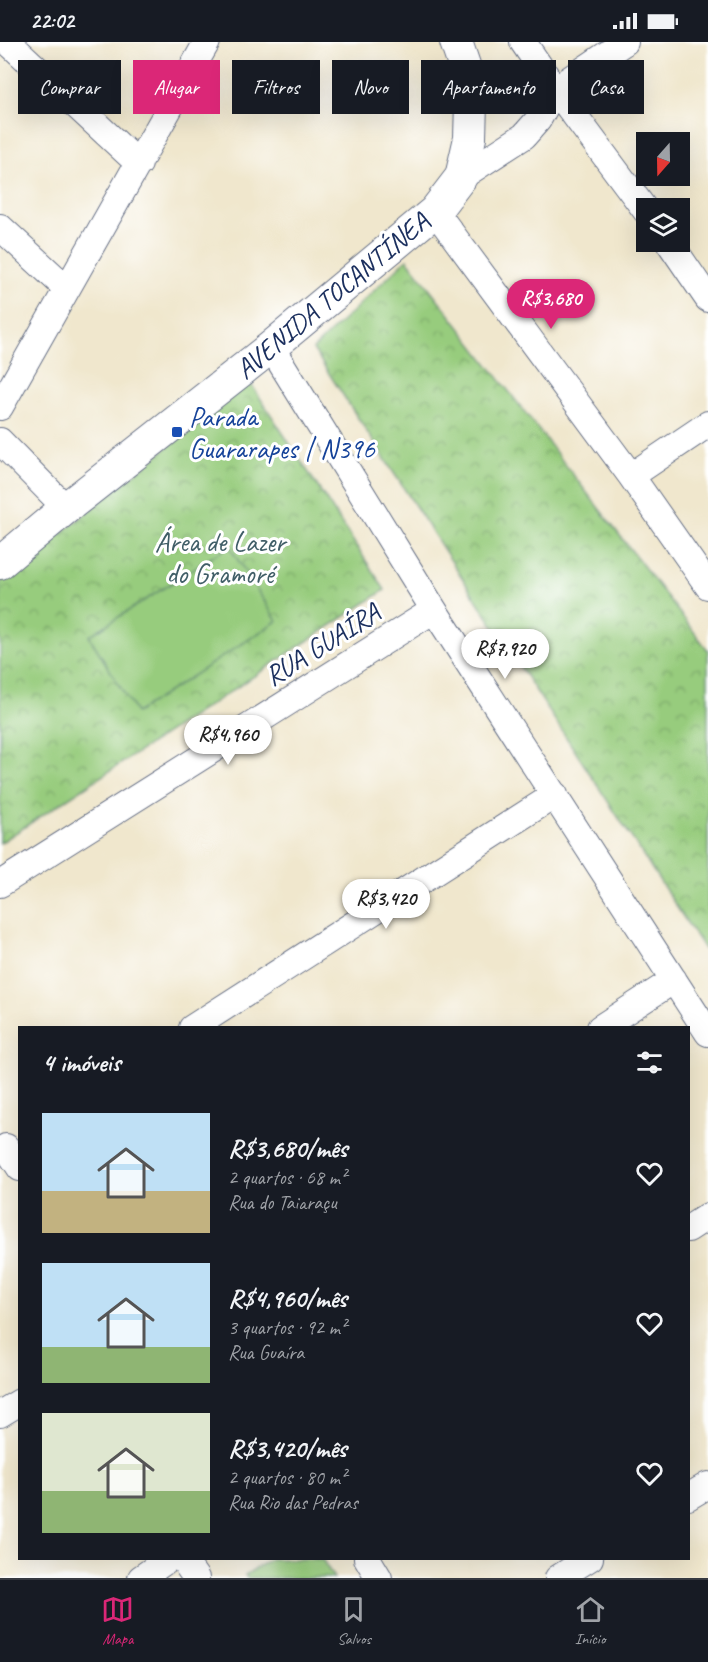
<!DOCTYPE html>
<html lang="pt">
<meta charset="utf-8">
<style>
:root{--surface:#171b24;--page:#242831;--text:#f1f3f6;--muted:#9ea1a6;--line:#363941;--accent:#db2777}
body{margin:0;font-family:Caveat,sans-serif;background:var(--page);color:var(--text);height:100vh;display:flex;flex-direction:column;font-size:22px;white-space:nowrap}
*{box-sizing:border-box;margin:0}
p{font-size:20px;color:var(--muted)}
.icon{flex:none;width:33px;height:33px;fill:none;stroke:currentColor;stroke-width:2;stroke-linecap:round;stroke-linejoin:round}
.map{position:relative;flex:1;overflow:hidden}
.side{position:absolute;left:18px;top:984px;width:672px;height:534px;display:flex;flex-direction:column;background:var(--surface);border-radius:0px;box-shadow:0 6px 24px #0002}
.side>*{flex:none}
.banner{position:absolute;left:18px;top:18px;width:672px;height:54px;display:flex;gap:12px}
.needle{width:39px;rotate:200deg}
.buttons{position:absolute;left:636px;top:90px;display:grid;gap:12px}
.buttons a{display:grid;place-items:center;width:54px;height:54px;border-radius:0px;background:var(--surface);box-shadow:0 6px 24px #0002;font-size:30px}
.price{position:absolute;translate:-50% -51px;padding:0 14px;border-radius:21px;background:#fff;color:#222;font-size:20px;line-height:39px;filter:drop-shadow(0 2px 3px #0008)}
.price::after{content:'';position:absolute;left:50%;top:36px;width:18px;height:14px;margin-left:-9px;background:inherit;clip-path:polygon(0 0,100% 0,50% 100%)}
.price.active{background:var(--accent);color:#fff}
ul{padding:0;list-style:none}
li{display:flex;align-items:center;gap:18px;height:150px;padding:0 24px}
li span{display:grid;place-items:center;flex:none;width:168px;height:120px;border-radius:0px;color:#555}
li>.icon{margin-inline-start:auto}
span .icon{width:72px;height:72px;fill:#fffc;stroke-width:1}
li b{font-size:26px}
h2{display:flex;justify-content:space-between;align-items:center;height:72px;padding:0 24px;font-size:26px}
.tag{padding:0 21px;border-radius:0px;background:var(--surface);box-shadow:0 6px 24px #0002;font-size:21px;line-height:54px}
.tag.active{background:var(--accent);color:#fff}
.status{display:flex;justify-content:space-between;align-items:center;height:42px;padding:0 30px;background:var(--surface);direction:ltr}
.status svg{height:16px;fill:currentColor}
.menu{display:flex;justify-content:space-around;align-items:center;height:84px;border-top:2px solid var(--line);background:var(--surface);font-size:16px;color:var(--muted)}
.menu a{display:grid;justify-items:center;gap:3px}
.menu .active{color:var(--accent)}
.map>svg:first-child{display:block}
.park{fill:url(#park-crowns);stroke:#597e6e;stroke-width:1.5}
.pitch{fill:#97cc7d;stroke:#597e6e;stroke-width:1.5}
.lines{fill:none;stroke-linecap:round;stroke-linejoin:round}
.minor-casing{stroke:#666f85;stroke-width:28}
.major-casing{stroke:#666f85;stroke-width:34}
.minor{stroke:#fff;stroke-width:26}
.major{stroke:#fff;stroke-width:32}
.transit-dot{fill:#1a4fb4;stroke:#fff;stroke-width:2}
.labels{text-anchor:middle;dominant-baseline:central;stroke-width:6;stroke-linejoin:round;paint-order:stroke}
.street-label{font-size:28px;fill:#1b2f5e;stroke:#fff}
.transit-label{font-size:28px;fill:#164399;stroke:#fff;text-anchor:start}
.park-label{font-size:28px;fill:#405e67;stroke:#fff}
</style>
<div class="status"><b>22:02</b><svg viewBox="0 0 49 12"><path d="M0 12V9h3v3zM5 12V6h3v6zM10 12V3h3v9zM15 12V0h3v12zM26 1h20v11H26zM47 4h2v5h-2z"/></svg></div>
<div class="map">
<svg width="708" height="1536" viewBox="0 0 708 1536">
<defs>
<pattern id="park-crowns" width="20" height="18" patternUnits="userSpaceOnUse" patternTransform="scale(1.5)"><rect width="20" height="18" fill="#97cc7d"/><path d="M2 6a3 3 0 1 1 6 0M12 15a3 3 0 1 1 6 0" fill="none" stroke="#7aa66a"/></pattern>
</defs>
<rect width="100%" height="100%" fill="#fff"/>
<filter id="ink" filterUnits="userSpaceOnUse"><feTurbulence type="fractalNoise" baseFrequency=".0167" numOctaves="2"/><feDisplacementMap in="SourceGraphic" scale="12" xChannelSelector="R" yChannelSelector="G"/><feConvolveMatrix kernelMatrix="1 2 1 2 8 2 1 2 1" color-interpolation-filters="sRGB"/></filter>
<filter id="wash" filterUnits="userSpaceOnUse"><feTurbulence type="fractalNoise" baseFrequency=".008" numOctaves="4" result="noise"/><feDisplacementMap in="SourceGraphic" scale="24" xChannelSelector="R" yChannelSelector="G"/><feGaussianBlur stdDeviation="1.35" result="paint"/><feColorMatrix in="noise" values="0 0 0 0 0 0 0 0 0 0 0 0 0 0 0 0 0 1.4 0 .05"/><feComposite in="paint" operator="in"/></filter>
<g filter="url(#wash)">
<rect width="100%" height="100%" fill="#f0e7cd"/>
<path class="park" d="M407 217 708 608V913L313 307Z
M249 339 385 548 0 801V541Z"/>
<path class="pitch" d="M229 504 277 579 136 671 89 594Z
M322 1517 334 1536H247L245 1533 270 1517Z"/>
</g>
<g filter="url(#ink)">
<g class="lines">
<defs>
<path id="minor" d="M8 0 139 122
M523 0 555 47 646 169
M461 135 524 94 538 78 555 47 625 0
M435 169 631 434 708 544
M0 185 66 246
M669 200 708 257
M271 305 434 568 708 991
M0 365 207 0
M0 399 66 466
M631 434 708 382
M0 842 434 568
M192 986 555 753
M600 986 674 938
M6 1105 20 1126
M688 1187 708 1174
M0 1372 20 1360
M688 1455 708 1443
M182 1516 196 1536
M367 1516 379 1536
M141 1536 170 1516
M558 1536 590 1516"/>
<path id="major" d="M0 521 66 466 271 305 435 169 461 135 470 96 471 60 466 29 456 0"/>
</defs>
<use href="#minor" class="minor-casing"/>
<use href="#major" class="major-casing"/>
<use href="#minor" class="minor"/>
<use href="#major" class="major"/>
</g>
</g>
<rect class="transit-dot" x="171" y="384" width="12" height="12" rx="3"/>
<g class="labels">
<g class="street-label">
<text transform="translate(332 253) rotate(-40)">AVENIDA TOCANTÍNEA</text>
<text transform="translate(322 602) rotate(-32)">RUA GUAÍRA</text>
</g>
<g class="transit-label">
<text x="189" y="374">Parada<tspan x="189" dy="32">Guararapes | N396</tspan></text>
</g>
<g class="park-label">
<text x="220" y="499">Área de Lazer<tspan x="220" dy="32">do Gramoré</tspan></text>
</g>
</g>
</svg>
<div class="buttons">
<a><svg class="needle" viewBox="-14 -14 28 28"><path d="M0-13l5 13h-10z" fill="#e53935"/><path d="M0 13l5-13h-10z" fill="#9ea1a6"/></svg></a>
<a><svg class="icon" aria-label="layers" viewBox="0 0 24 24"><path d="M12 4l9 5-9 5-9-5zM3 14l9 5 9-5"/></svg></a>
</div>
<b class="price active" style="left:551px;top:288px">R$3,680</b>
<b class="price" style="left:505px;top:638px">R$7,920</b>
<b class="price" style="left:228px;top:724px">R$4,960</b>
<b class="price" style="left:386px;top:888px">R$3,420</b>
<div class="banner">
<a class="tag">Comprar</a>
<a class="tag active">Alugar</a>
<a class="tag">Filtros</a>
<a class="tag">Novo</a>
<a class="tag">Apartamento</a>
<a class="tag">Casa</a>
</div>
<section class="side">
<h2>4 imóveis<svg class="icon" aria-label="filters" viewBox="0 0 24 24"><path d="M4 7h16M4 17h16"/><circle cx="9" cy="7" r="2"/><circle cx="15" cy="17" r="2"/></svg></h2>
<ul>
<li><span style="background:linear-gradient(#bfe0f5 65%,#c2b280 0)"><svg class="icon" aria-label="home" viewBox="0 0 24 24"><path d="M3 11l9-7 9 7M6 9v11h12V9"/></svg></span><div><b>R$3,680/mês</b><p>2 quartos · 68 m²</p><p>Rua do Taiaraçu</p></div><svg class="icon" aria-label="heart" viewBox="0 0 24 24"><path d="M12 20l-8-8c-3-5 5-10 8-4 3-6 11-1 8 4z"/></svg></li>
<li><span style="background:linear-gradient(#bfe0f5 70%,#8fb573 0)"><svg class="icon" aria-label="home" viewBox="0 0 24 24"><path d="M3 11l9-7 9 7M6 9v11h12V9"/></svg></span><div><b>R$4,960/mês</b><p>3 quartos · 92 m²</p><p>Rua Guaíra</p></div><svg class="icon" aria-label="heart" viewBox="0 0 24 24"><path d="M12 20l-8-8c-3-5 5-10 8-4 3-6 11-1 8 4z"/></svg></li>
<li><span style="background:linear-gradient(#dfe7d0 65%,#8fb573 0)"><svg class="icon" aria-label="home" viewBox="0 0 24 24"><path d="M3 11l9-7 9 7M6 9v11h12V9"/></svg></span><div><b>R$3,420/mês</b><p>2 quartos · 80 m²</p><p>Rua Rio das Pedras</p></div><svg class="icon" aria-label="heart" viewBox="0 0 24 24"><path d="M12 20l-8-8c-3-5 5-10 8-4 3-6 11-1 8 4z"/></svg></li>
</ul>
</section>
</div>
<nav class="menu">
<a class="active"><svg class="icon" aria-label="map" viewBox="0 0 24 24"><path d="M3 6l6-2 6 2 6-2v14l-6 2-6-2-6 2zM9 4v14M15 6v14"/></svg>Mapa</a>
<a><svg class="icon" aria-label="saved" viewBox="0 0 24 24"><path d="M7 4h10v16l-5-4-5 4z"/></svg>Salvos</a>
<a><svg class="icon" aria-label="home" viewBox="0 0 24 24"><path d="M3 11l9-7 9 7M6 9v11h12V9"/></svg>Início</a>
</nav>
